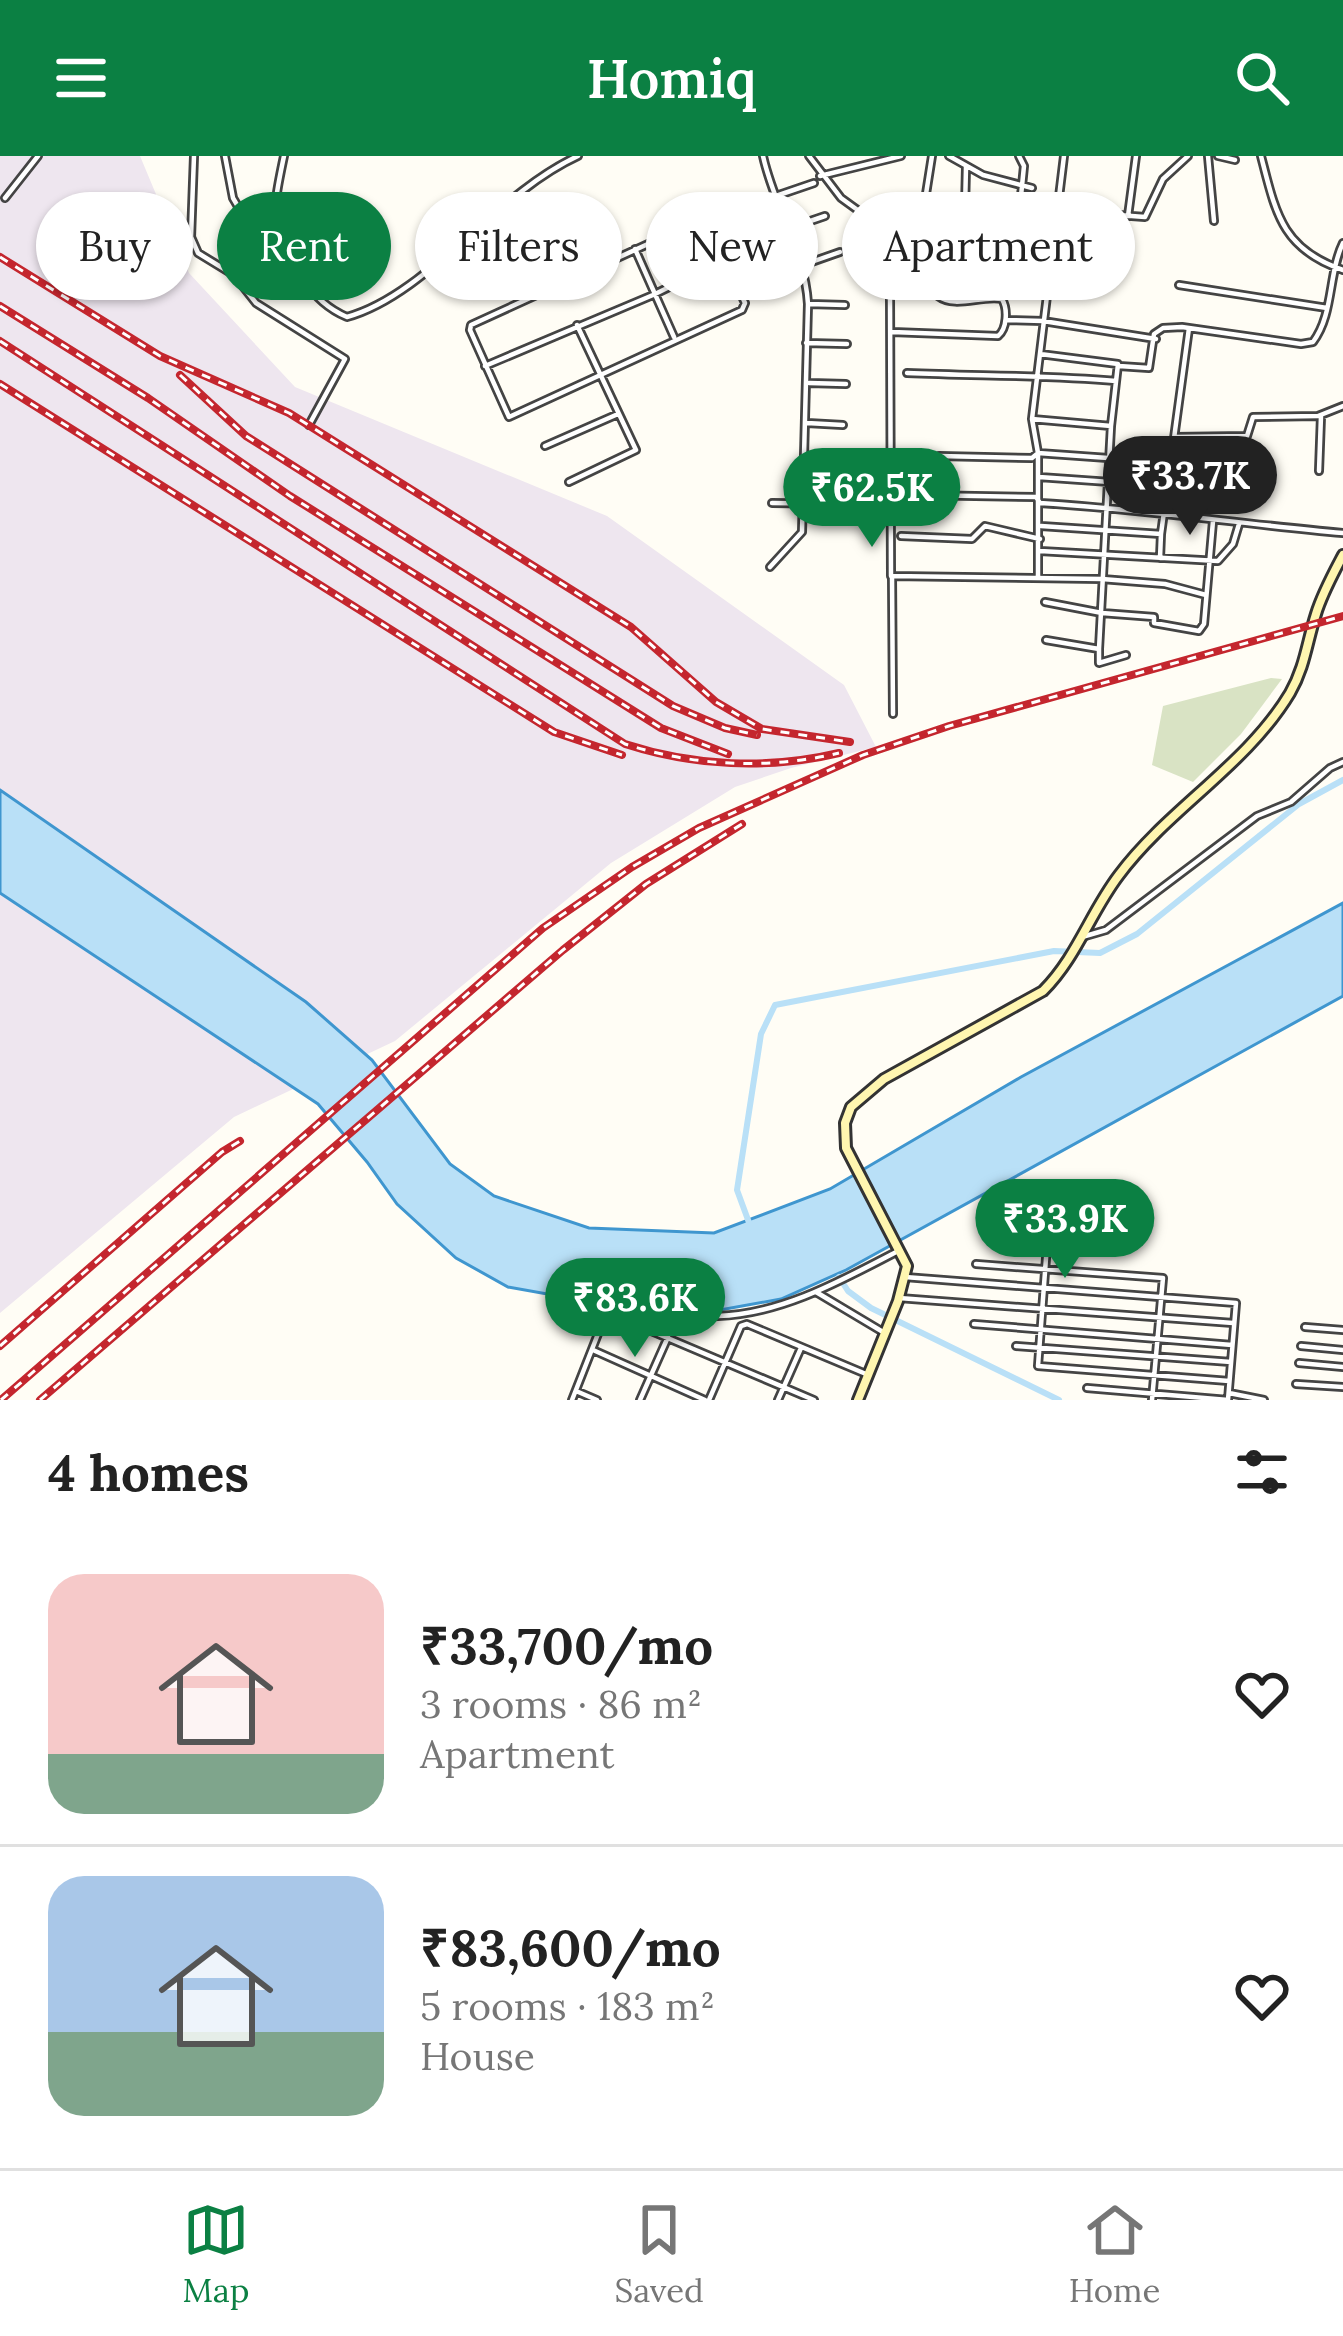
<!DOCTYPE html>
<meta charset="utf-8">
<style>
:root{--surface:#fff;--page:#f6f6f6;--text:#222;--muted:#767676;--line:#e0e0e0;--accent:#0b8043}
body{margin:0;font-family:Lora,serif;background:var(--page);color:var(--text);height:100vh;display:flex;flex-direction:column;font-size:45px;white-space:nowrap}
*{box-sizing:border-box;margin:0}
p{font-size:39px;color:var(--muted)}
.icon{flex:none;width:66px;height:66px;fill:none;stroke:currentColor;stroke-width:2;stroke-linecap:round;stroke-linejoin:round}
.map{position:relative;height:1244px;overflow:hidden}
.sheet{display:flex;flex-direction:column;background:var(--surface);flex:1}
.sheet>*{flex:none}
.hud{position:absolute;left:36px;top:36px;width:1272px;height:108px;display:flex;gap:24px}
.price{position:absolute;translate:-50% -102px;padding:0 27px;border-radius:42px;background:var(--accent);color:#fff;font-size:39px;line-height:78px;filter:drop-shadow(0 3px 6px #0008)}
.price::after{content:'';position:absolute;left:50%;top:72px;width:36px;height:27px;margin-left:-18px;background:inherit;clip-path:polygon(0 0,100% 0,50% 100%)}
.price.active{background:#222;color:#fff}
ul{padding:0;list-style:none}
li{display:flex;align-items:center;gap:36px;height:300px;padding:0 48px}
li+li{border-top:3px solid var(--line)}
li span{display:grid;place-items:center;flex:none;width:336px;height:240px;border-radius:36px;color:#555}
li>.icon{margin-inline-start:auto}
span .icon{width:144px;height:144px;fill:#fffc;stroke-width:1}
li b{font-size:51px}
h2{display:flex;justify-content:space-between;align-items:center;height:144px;padding:0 48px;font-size:51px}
.tag{padding:0 42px;border-radius:54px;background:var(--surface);box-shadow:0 3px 9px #0004;font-size:42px;line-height:108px}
.tag.active{background:var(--accent);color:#fff}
header{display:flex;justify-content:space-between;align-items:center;height:156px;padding:0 48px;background:var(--accent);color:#fff;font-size:54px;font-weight:600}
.tabs{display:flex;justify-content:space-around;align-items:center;height:168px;border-top:3px solid var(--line);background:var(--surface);font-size:33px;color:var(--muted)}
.tabs a{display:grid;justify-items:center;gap:6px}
.tabs .active{color:var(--accent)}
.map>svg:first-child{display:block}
.industrial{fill:#eee6ef}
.cemetery{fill:#d9e3c4}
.water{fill:#b9e0f7;stroke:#3f96cf;stroke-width:3}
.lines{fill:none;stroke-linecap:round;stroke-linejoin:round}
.canal{stroke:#b9e0f7;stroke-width:6}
.street-casing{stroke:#444;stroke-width:10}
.secondary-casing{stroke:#333;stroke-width:14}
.street{stroke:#fff;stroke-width:4.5}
.secondary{stroke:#fff6b0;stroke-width:8}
.rail-casing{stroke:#c4262e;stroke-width:8}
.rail{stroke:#fff;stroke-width:3;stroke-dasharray:9;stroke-linecap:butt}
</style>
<header><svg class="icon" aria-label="menu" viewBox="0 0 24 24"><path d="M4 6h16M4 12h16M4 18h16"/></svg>Homiq<svg class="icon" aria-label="search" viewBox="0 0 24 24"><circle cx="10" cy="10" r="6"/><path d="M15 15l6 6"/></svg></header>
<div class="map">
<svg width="1343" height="1244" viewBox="0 0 1343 1244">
<rect width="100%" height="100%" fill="#fffdf5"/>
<path class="industrial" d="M0 0H140L189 117 295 231 607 360 844 529 876 591 791 612 735 631 611 707 395 885 234 961 0 1157Z"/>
<path class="cemetery" d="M1271 522 1282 523 1241 578 1193 626 1152 609 1163 550Z"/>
<path class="water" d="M0 634 306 846 372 904 450 1008 494 1040 589 1072 714 1077 830 1033 1021 921 1343 747V840L846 1114 781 1143 720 1154 592 1146 508 1131 456 1102 397 1048 367 1006 318 948 0 737Z"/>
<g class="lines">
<path class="canal" d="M751 1072 737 1034 761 878 775 849 1054 795 1100 797 1137 778 1299 648 1343 624
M839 1121 848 1135 871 1152 1059 1244"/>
<defs>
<path id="street" d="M194 0 191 81 198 97 234 119 256 147 345 203 309 269
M225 0 233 42 240 54
M284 0C272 57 268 76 304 125 316 141 328 153 347 161 427 139 495 38 578 0
M763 0C774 51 805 95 808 148L802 376 770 411
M809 0 841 42 917 97 944 111H986L976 56
M949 0 983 19 1032 32
M1019 0 1024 10 1020 50
M1208 0 1214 65
M1218 0 1235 4
M1261 0C1276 58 1282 93 1343 114
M820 20 901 0
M773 41 814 27
M5 42 38 0
M890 50 965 55 1082 47 1118 59 1145 61 1163 23 1188 0
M965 53 966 11
M1128 60 1136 0
M696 66 709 68 745 147 742 154 509 261 470 174 471 169Z
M948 79 978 76
M635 93 674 181
M917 95 932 0
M803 109 840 96
M944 111 942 138 890 137 891 420 1102 423 1165 428 1206 439
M1179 129 1327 152
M809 148 845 149
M1007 164 1043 165 1156 183
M892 176 998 180C1007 173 1008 153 1002 143 981 139 955 153 938 140
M806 187 847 188
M1040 198 1118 208 1111 270
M485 210 653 139 787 73 825 60
M1119 210 1149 212 1154 178 1163 172 1182 171 1301 188 1313 186C1334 158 1328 118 1343 87
M907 217C977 220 1046 219 1116 225
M809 227 846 228
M1032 263 1111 270 1099 493 1046 484
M807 267 843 269
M1175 281 1247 280 1253 261 1318 260 1343 250
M545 290 618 258
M939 300 1032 302 1038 297 1108 302
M806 307 842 308
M1319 315 1321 260
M1039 321 1195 332
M569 326 636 294 577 169
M918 339 1036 341 1040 347C1142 353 1241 368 1343 377
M772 347 845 348
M1041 370 1161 378 1160 402
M1161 378 1189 172
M901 380 972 383 985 370 1040 383
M1040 395 1218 405 1233 388 1239 368
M892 420 893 558
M1038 420V297L1032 263 1064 0
M1045 446 1102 457 1154 461V467L1199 475 1204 468 1213 365
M1099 493V507L1126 499
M1082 781 1106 774 1257 660 1291 646 1330 612 1343 606
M1108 1061 1060 1057 1049 1062 1038 1210 1229 1225
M976 1108 1163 1122 1152 1244
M905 1121 1236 1147 1228 1244
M816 1136 883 1176
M899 1142 1233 1167
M631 1158 644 1172 814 1244
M974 1168 1232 1189
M1305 1171 1343 1174
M1016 1190 1231 1206
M1301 1190 1343 1194
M593 1194 705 1244
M1299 1207 1343 1211
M1296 1228 1343 1231
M1087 1232 1228 1244
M576 1235 597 1244
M1229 1237 1264 1244
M572 1244 607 1155C643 1155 681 1162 718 1160 783 1158 844 1123 900 1094
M640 1244 668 1181
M709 1244 741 1170 747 1168 866 1218
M778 1244 801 1192"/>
<path id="secondary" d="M858 1244 898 1145 907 1110 846 992 845 967 851 951 884 923 1043 835C1077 801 1090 757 1119 719 1168 653 1247 609 1290 537 1305 511 1307 486 1316 458 1322 438 1333 418 1343 399"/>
</defs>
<use href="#street" class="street-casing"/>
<use href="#secondary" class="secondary-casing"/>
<use href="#street" class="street"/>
<use href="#secondary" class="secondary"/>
<defs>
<path id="rail" d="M0 101 160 200 289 257 631 471 716 546 762 573 850 586
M0 150 148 242 290 340 661 572 728 598
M0 185 625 588C693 610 768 614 839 597
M180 219 246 280 673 550 725 572 757 579
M0 228 554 576 622 599
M0 1190 222 996 240 985
M1 1244 543 772 632 711 699 672 863 599 949 570 1343 460
M40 1244 563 794 646 728 742 668"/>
</defs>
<use href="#rail" class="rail-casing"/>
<use href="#rail" class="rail"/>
</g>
</svg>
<b class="price active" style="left:1190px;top:382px">₹33.7K</b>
<b class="price" style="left:872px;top:394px">₹62.5K</b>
<b class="price" style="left:1065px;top:1125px">₹33.9K</b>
<b class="price" style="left:635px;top:1204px">₹83.6K</b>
<div class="hud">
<a class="tag">Buy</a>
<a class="tag active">Rent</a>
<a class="tag">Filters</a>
<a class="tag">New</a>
<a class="tag">Apartment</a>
</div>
</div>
<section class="sheet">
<h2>4 homes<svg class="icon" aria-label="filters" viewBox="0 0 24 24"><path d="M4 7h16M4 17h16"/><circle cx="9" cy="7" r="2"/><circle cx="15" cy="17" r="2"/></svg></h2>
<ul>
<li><span style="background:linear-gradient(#f6c9c9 75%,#7fa58c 0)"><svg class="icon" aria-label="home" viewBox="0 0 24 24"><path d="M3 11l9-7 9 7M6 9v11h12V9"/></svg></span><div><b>₹33,700/mo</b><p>3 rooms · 86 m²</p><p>Apartment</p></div><svg class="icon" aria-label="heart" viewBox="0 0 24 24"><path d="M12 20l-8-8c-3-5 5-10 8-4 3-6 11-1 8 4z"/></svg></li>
<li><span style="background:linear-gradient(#a9c7e8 65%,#7fa58c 0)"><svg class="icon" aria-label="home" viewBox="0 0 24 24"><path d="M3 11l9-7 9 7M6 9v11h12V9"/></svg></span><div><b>₹83,600/mo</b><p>5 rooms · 183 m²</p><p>House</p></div><svg class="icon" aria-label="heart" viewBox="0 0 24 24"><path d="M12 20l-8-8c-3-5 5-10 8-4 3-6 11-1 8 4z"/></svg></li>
</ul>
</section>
<nav class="tabs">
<a class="active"><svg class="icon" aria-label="map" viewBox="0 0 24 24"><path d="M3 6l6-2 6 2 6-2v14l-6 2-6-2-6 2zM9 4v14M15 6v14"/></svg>Map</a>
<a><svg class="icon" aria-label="saved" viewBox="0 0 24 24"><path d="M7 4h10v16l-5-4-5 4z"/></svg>Saved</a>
<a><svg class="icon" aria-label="home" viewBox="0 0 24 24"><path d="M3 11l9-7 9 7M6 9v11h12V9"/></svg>Home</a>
</nav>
